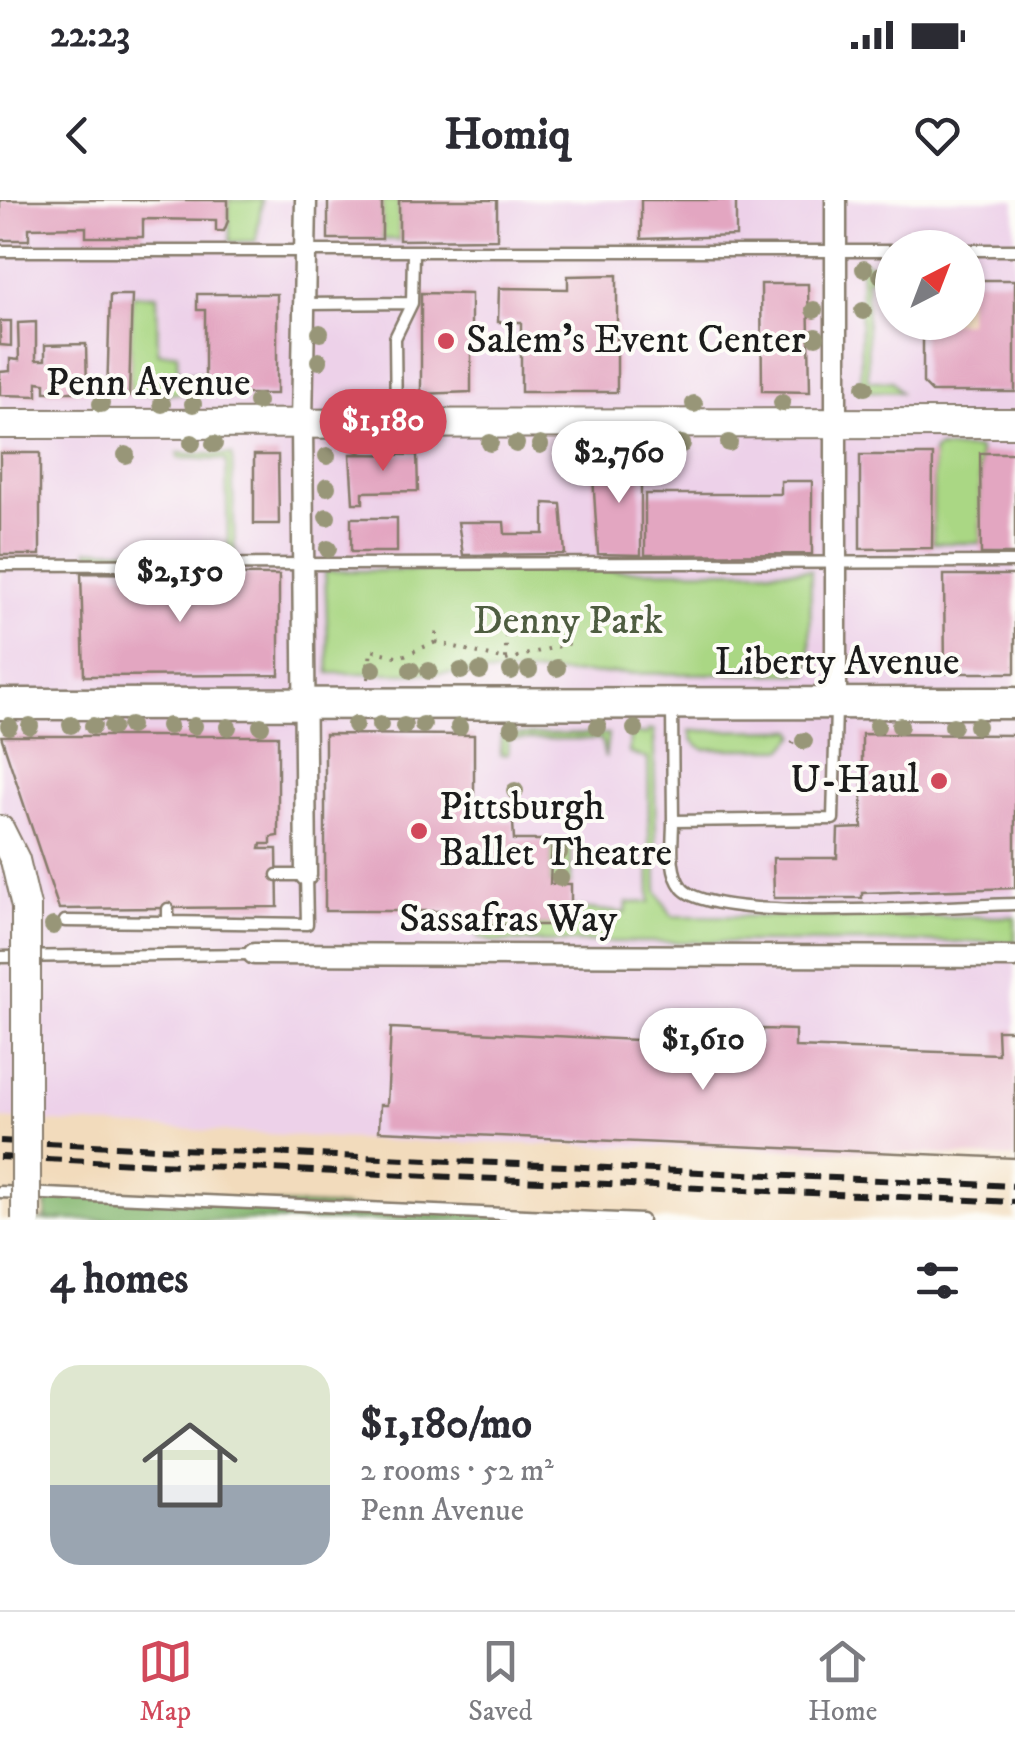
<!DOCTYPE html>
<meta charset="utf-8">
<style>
:root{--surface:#fff;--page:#f7f7f7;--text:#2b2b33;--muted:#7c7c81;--line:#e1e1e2;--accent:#d1495b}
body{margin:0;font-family:"IM FELL DW Pica",serif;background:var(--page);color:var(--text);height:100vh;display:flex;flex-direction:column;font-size:38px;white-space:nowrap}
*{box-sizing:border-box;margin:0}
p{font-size:32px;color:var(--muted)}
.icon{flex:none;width:55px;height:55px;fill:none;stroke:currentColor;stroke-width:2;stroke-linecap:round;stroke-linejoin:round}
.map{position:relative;height:1020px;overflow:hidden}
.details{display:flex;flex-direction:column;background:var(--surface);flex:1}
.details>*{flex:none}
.needle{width:65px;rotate:42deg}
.buttons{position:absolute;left:875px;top:30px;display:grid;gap:20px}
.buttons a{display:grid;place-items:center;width:110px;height:110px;border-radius:50%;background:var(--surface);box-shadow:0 2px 8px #0004;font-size:50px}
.price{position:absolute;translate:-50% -85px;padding:0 22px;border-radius:35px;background:#fff;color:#222;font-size:32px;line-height:65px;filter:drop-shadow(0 2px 5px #0008)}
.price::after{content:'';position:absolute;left:50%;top:60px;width:30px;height:22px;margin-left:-15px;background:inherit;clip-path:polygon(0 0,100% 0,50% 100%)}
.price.current{background:var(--accent);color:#fff}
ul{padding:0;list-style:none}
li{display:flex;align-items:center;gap:30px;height:250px;padding:0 50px}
li span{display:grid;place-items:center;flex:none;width:280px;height:200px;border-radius:30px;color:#555}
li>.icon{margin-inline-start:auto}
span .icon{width:120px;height:120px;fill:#fffc;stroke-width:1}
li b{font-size:42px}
h2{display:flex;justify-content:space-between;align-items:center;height:120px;padding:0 50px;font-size:42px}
.status{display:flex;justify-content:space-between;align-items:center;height:70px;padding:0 50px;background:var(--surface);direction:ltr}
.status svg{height:28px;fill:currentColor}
header{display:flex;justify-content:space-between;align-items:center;height:130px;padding:0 50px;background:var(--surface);font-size:45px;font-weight:700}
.menu{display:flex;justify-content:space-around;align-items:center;height:140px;border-top:2px solid var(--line);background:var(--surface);font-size:28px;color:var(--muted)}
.menu a{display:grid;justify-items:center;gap:5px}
.menu .current{color:var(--accent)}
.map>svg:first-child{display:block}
.built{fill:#edd1e9;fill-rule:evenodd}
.green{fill:#aad784;stroke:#637a50;stroke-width:2.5}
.forest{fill:#87b872;stroke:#526a47;stroke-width:2.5}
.building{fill:#e3a6c1}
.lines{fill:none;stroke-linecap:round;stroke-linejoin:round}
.lane-casing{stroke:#877c6c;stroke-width:15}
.street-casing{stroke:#877c6c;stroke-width:25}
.secondary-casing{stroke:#877c6c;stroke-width:32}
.primary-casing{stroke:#877c6c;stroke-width:35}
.path{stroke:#877c6c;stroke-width:4;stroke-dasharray:2.5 8;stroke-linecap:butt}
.lane{stroke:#fff;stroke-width:10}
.street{stroke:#fff;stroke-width:20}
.secondary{stroke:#fff;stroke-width:28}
.primary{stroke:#fff;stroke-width:30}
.rail{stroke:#1c1c1c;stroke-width:6;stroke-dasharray:15 8;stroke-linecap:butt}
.secondary-bridge-casing{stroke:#877c6c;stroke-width:32;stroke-linecap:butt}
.secondary-bridge{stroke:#fff;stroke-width:28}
.tree{fill:#989678}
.poi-dot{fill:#d1495b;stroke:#fdfcf7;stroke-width:4}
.labels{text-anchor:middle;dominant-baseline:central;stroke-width:8;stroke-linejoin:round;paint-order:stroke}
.poi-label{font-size:40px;fill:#1c1c1c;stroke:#fdfcf7;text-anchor:start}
.street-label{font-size:40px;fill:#1c1c1c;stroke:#fdfcf7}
.park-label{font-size:40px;fill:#4e5d40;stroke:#fdfcf7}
</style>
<div class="status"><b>22:23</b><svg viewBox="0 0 49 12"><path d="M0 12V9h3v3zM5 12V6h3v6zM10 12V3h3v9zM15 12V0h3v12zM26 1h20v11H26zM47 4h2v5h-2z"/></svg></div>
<header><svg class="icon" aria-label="back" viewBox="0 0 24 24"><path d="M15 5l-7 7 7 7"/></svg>Homiq<svg class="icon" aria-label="heart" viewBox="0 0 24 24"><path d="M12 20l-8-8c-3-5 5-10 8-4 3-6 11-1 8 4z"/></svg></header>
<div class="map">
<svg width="1015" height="1020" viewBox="0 0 1015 1020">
<rect width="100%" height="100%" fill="#fdfcf7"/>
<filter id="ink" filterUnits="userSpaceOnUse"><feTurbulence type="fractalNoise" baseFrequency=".01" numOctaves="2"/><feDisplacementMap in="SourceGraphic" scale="20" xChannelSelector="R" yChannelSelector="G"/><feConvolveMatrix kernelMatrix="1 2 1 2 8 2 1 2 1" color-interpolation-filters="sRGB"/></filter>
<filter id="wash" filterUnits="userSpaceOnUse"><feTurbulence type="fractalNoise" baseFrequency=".0048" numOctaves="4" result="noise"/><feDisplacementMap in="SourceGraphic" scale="40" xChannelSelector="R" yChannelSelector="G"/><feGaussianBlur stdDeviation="2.25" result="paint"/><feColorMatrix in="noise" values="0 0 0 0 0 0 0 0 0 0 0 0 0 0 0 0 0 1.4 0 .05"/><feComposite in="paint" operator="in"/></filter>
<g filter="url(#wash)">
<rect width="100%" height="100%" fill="#f2dbbc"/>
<path class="built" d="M0 0H1015V955L391 941 0 919ZM892 48H968V122H892Z"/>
<path class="green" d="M228 0H262L256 41 230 42Z
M382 0H399V40L382 39Z
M860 59 890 75 888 79H866L868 181H892L900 192 861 191Z
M132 95H157L158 153H177L178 173 205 174V194L129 193Z
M937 248 979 249 981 343H933V252Z
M178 253 232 255 235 355H89L88 350 228 348 226 260 178 258Z
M811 370 810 474 329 473 325 371Z
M648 530H654L657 691 672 716 1015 717V742H494L480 738 471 725H570L571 707 626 713 627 703 650 702 648 559 629 553 630 534H648Z
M794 530 796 535 784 549H703L693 541 690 531Z
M608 534 605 558 601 539H508V554L501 555V535Z
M552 644 571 646V684H550Z"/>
<path class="forest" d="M47 994 642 1020H27L46 1019Z"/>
<g id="blocks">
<path class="building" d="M0 0H228V21L224 31H216V20L143 19V37H86V27L29 28V40H0Z
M328 0H382V39H328Z
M399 0H497V39L399 40Z
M641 0H736V36L641 39Z
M617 75V192H521V122H498L499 88 568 89V76Z
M968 80H1015V192H932L923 183V122H968Z
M761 84H808L810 192 762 191Z
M421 93 471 94V192L421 194Z
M197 94H277V194H205V110H197Z
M110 95H132L129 196H107Z
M0 121H11V146L0 145Z
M36 122V160H45V145L86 144 87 192H45V183L37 182V196L0 195V172L10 171V159L19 160 18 123Z
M0 253H40V355H0Z
M641 253V355L598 354 593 276H610V254Z
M980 253H1015V354H981Z
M350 254 417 255 418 291 363 292V303H353Z
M254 255H278L279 324H254Z
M860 255H933L932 348 860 349Z
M781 281H812V354L645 355V294H781Z
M544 303 561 304 565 354 463 355 458 322H504L505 334H544Z
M351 318H397V352H351Z
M81 373 279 375V475L84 476Z
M944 375H1015V473H945Z
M325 534 474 535V618L513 622 514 640H552L550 684H571V725H471V711H325Z
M862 534 1015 535V688L862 693V698H774L773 658H837L838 629 862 628Z
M1 536H278V636L271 637V644H261L260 649H277L278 707 59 709Z
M391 828 761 846 762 829 795 830V847L998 854 997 830H1015V958L379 931 380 905H387Z"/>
</g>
</g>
<g filter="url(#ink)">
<use href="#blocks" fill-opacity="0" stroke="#877c6c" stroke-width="2.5"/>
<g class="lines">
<defs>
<path id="lane" d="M968 50H1015
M0 51H892
M304 104 412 103
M396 222 395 138 412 103 413 52
M0 365 1015 362
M672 509 673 621 833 619 836 508
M673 621C673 642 668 670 682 688 714 725 958 705 1015 704
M168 709V722L307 724 306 675H277
M65 721 168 722
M0 757 254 754
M0 992 642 1020"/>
<path id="street" d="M306 0 302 225 306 675
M836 0V502
M254 754 1015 757"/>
<path id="secondary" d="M0 224 1015 223
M0 630 15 660 26 707"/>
<path id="primary" d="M0 504 1015 503"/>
</defs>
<use href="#lane" class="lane-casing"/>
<use href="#street" class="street-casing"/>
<use href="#secondary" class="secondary-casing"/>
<use href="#primary" class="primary-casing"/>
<path class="path" d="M436 442 506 460V436
M506 460 571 443
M368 479 371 450 400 457 436 442V427
M792 544 799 535"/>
<use href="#lane" class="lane"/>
<use href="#street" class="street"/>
<use href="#secondary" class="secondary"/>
<use href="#primary" class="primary"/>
<path class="rail" d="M0 941 1015 986
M0 957 1015 1002"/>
<defs>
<path id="secondary-bridge" d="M26 707V1019"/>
</defs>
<use href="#secondary-bridge" class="secondary-bridge-casing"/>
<use href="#secondary-bridge" class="secondary-bridge"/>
</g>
<g class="tree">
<circle cx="864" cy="69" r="9"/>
<circle cx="881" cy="75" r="9"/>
<circle cx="814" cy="110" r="9"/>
<circle cx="863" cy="111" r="9"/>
<circle cx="320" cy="133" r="9"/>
<circle cx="816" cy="137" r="9"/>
<circle cx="319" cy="161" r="9"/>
<circle cx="168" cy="182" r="9"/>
<circle cx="865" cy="187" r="9"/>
<circle cx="257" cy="202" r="9"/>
<circle cx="365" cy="202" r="9"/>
<circle cx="414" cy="202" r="9"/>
<circle cx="782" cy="203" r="9"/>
<circle cx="101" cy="204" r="9"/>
<circle cx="162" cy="204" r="9"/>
<circle cx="193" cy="204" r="9"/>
<circle cx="694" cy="204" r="9"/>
<circle cx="192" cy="243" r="9"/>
<circle cx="385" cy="243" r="9"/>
<circle cx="490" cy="243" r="9"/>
<circle cx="729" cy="243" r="9"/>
<circle cx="214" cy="244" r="9"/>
<circle cx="359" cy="244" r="9"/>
<circle cx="407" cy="244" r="9"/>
<circle cx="516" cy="244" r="9"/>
<circle cx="614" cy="244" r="9"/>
<circle cx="682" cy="244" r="9"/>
<circle cx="540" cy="245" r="9"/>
<circle cx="126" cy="255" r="9"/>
<circle cx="327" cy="256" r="9"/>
<circle cx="327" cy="287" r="9"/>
<circle cx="327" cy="317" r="9"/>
<circle cx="328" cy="349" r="9"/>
<circle cx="557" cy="468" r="9"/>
<circle cx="373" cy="469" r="9"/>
<circle cx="411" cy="470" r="9"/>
<circle cx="529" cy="470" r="9"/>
<circle cx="429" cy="471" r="9"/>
<circle cx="461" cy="471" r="9"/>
<circle cx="480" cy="471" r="9"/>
<circle cx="511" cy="471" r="9"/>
<circle cx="71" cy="525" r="9"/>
<circle cx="355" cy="525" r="9"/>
<circle cx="380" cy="525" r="9"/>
<circle cx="423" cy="525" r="9"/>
<circle cx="9" cy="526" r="9"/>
<circle cx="30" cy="526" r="9"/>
<circle cx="93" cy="526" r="9"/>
<circle cx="130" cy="526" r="9"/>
<circle cx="169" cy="526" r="9"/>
<circle cx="194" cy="526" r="9"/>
<circle cx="261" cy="526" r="9"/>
<circle cx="404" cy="526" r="9"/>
<circle cx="877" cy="526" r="9"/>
<circle cx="900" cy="526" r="9"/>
<circle cx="953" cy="526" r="9"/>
<circle cx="977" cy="526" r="9"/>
<circle cx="112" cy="527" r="9"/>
<circle cx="228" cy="527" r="9"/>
<circle cx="459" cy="527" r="9"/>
<circle cx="512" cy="527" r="9"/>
<circle cx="598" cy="527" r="9"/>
<circle cx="635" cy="529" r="9"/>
<circle cx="804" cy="541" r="9"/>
<circle cx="515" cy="591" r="9"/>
<circle cx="559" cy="653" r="9"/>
<circle cx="560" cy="678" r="9"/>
<circle cx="53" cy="726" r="9"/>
</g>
</g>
<g class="poi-dot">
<circle cx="446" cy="141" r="10"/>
<circle cx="939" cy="581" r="10"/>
<circle cx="419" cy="631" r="10"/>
</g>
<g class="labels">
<g class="poi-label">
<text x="466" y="141">Salem's Event Center</text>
<text x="919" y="581" text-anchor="end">U-Haul</text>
<text x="439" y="608">Pittsburgh<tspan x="439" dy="46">Ballet Theatre</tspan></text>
</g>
<g class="street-label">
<text x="148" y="184">Penn Avenue</text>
<text x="837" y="463">Liberty Avenue</text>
<text x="508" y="720">Sassafras Way</text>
</g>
<g class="park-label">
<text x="568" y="422">Denny Park</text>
</g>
</g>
</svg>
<div class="buttons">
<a><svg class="needle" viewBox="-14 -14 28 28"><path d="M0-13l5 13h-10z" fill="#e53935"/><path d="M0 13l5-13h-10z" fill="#7c7c81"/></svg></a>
</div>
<b class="price current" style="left:383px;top:274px">$1,180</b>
<b class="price" style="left:619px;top:306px">$2,760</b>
<b class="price" style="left:180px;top:425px">$2,150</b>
<b class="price" style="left:703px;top:893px">$1,610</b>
</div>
<section class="details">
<h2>4 homes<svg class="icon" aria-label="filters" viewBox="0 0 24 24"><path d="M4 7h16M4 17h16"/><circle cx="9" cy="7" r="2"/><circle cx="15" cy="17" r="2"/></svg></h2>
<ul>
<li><span style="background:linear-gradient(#dfe7d0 60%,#9aa5b1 0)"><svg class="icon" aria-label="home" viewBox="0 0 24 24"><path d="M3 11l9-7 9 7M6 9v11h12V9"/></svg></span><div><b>$1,180/mo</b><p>2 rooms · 52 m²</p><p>Penn Avenue</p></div></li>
</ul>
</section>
<nav class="menu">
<a class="current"><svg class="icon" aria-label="map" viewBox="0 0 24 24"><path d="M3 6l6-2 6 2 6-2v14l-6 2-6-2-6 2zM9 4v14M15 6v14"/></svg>Map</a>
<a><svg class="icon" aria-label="saved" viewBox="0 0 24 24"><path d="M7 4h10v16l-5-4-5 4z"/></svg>Saved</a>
<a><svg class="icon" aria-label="home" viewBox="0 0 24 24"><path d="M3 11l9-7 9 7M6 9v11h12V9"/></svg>Home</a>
</nav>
